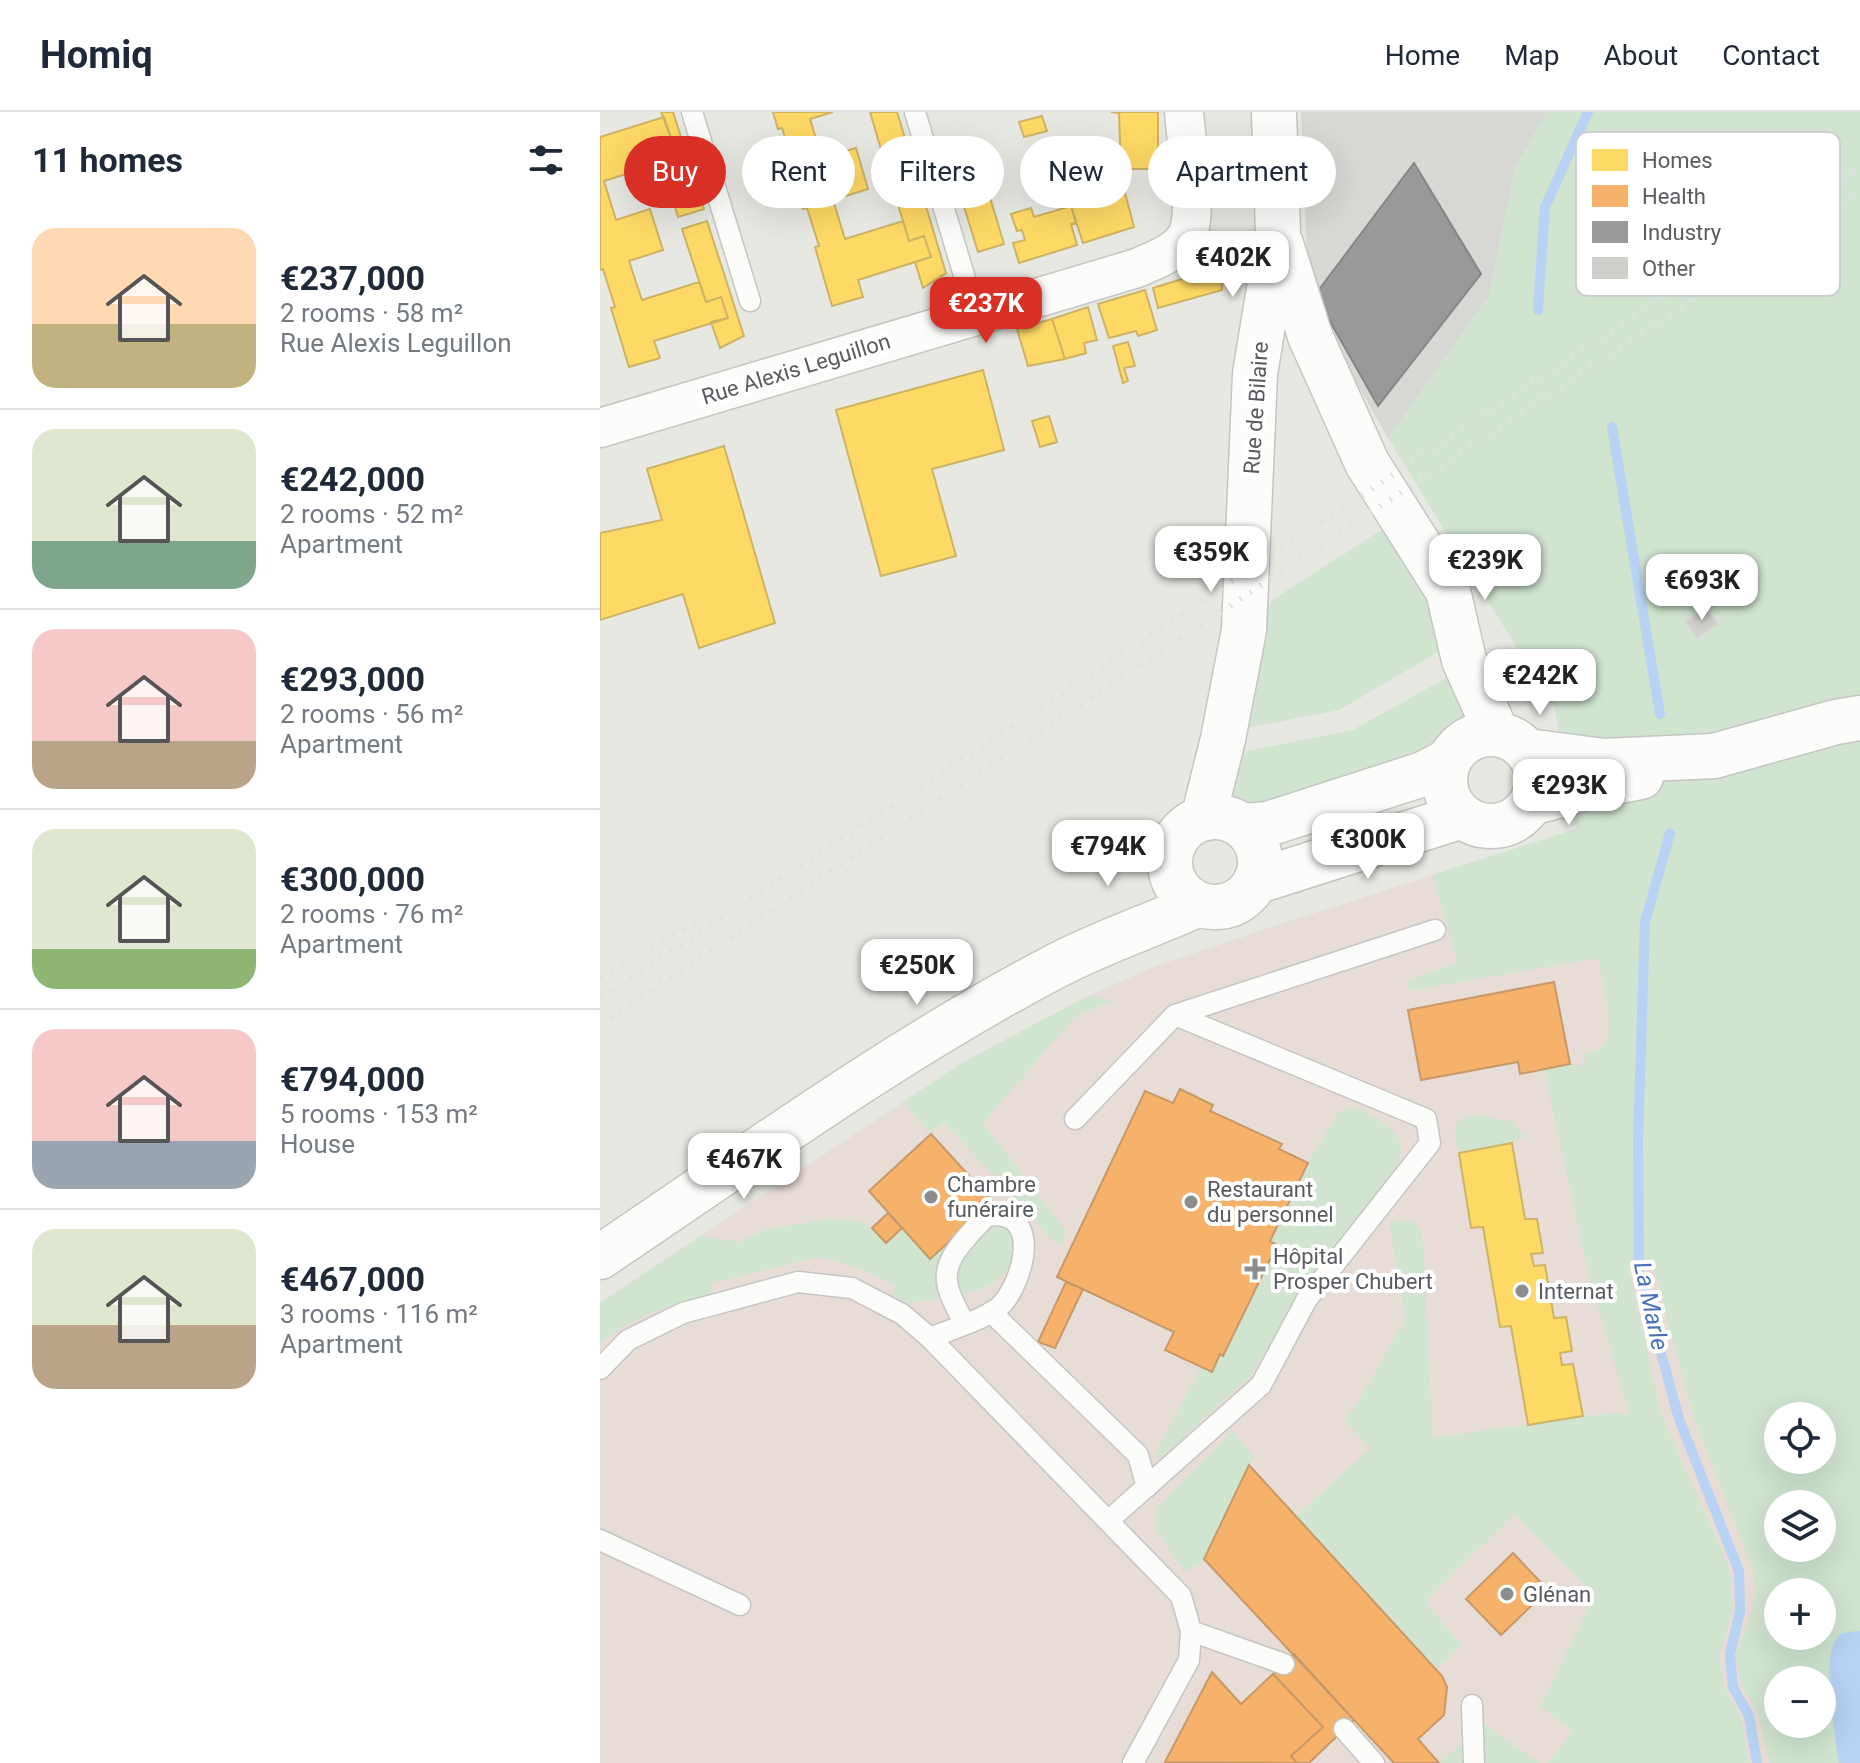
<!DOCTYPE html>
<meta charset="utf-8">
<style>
:root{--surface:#fff;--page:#f2f2f3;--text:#1f2937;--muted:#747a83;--line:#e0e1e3;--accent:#d93025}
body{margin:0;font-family:Roboto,sans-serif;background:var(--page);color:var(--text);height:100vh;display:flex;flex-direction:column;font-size:30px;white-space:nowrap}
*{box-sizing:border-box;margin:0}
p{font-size:26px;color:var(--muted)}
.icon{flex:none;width:44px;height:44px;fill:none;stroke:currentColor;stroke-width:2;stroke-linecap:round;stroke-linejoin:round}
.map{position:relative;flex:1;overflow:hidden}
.side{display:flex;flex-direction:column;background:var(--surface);width:600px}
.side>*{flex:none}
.banner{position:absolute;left:24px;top:24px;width:760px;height:72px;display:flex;gap:16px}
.buttons{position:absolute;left:1164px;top:1290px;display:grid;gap:16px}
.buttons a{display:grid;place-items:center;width:72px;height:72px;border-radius:50%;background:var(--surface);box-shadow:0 8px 32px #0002;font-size:40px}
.price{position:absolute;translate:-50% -68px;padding:0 18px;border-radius:16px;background:#fff;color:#222;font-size:26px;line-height:52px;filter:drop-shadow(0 2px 4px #0008)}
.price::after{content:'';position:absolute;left:50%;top:48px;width:24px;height:18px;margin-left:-12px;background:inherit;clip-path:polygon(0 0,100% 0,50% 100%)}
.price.on{background:var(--accent);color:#fff}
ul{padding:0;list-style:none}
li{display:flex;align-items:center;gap:24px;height:200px;padding:0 32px}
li+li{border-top:2px solid var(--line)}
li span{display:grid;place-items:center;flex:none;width:224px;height:160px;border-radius:24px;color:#555}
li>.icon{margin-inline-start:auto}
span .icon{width:96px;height:96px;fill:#fffc;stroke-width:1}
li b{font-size:34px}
h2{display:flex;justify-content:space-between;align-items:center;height:96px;padding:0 32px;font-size:34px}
.pill{padding:0 28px;border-radius:36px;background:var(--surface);box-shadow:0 8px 32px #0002;font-size:28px;line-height:72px}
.pill.on{background:var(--accent);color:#fff}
header{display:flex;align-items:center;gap:48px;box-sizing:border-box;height:112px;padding:0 40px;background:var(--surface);border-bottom:2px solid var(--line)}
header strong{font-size:38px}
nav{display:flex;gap:44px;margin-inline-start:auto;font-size:28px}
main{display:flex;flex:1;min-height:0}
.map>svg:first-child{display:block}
.industrial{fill:#d7d7d3}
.medical{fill:#e8dcd7;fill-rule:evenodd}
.green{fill:#d0e4d0;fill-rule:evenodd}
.water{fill:#b7d2f2}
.homes{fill:#ffd966;stroke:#cdb364;stroke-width:2}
.health{fill:#f6b26b;stroke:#c79868;stroke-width:2}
.industry{fill:#999;stroke:#868688;stroke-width:2}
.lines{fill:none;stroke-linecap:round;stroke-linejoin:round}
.stream{stroke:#b7d2f2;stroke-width:10}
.building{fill:#d0cfcc;stroke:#d8d7d2;stroke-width:2}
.service-casing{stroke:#c5c5c3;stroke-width:23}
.minor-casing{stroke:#c5c5c3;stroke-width:41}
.tertiary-casing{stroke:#c5c5c3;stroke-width:47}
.service{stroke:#fcfcfb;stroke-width:20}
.minor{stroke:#fcfcfb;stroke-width:38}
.tertiary{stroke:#fcfcfb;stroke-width:44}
.rail{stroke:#e1e1e0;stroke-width:6;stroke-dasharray:2 10;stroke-linecap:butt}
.poi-dot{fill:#8b8c8e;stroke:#fff;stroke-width:3}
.labels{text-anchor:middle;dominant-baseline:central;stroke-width:8;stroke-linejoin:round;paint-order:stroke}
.street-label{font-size:22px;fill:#595b60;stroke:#fff}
.poi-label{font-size:22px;fill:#595b60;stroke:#fff;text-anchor:start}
.water-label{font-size:24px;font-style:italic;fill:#4772b9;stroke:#fff}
.key{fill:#fff;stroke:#cdcecf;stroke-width:2}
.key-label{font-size:22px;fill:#595b60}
</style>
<header>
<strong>Homiq</strong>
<nav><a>Home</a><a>Map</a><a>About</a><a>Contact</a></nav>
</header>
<main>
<section class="side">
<h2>11 homes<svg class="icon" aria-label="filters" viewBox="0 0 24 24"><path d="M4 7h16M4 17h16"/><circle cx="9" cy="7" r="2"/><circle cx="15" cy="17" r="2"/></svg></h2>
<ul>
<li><span style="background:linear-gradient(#ffd9b3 60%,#c2b280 0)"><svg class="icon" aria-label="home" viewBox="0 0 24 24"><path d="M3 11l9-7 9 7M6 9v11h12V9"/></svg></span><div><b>€237,000</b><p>2 rooms · 58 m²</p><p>Rue Alexis Leguillon</p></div></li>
<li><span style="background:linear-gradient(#dfe7d0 70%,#7fa58c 0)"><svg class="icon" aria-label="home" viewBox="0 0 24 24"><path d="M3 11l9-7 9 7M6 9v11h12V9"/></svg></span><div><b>€242,000</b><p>2 rooms · 52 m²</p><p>Apartment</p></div></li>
<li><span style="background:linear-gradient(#f6c9c9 70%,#b9a48a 0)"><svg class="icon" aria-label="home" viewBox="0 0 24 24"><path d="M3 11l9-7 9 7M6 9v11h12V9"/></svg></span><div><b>€293,000</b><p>2 rooms · 56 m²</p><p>Apartment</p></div></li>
<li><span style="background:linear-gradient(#dfe7d0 75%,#8fb573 0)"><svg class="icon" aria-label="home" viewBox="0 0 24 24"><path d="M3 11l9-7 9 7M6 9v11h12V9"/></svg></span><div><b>€300,000</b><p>2 rooms · 76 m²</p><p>Apartment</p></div></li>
<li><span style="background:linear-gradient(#f6c9c9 70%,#9aa5b1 0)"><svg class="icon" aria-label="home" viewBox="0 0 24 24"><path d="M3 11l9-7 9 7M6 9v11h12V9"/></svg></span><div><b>€794,000</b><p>5 rooms · 153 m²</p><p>House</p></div></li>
<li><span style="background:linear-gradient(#dfe7d0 60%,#b9a48a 0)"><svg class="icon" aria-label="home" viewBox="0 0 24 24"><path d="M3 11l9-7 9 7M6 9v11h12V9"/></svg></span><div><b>€467,000</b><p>3 rooms · 116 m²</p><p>Apartment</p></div></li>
</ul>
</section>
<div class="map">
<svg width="1260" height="1651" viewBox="0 0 1260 1651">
<rect width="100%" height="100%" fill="#e8e8e3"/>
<path class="industrial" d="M701 0H947L915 56 889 184 788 326 709 187Z"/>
<path class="medical" d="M1248 644 1260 1651H0V1191L365 949 490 883 556 854 699 806 1109 675ZM1178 1304H1222V1348H1178ZM1178 1392H1222V1436H1178ZM1178 1480H1222V1524H1178ZM1178 1568H1222V1612H1178Z"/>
<path class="green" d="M947 0H1260V1651H1170L1158 1602 1141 1571 1136 1542 1152 1501 1156 1479 1153 1458 1093 1304 1052 1149 1028 1153 1061 1302 1130 1458 1133 1498 1119 1543 1125 1577 1141 1607 1149 1651H948L972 1620 940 1594 987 1498 988 1476 914 1402 825 1490 862 1534 836 1557 696 1404 770 1336 744 1308 756 1293 805 1207 789 1110C804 1108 813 1106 822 1120L833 1326 983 1304 1029 1301 989 1165 944 957 970 952 986 954 984 942C993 940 1001 938 1006 929 1015 913 1001 865 998 846L809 879 805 869 858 850 832 763 976 717 955 598 788 326 889 184 915 56ZM1178 1304H1222V1348H1178ZM1178 1392H1222V1436H1178ZM1178 1480H1222V1524H1178ZM1178 1568H1222V1612H1178Z
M791 412 850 533 739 598 637 618 657 521 672 488Z
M853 562 877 604 859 610 821 645 655 693 620 686 632 642 753 618Z
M490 883 513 889 476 904 383 1011 466 1119 461 1134 453 1129 344 1010 330 1022 303 990 365 949Z
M756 995C782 1011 812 1020 797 1056L697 1185 650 1264 560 1347 555 1342 601 1255 612 1260 620 1242 624 1243 677 1134 670 1128 708 1051 739 999Z
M878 1003 913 1010 925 1025 912 1028V1031L859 1041C853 1017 849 1006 878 1003Z
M393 1090 417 1104C417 1116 418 1129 415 1141 405 1184 344 1185 309 1192L293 1183 295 1174 257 1155 219 1145 110 1172 111 1183C71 1194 30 1202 0 1233V1191L101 1124 140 1130 167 1117 229 1107 259 1109 272 1116 286 1131 302 1116 330 1147Z
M632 1319 654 1345 636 1377 638 1380 604 1447 587 1460 578 1451 555 1416 557 1396Z
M884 1612 940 1651H839Z"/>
<path class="water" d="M1260 1519V1651H1239C1236 1623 1220 1547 1237 1526 1243 1519 1251 1520 1260 1519Z"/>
<path class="homes" d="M61 0H73L104 97 78 105 56 31 71 26Z
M173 0H233L210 7 222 46 256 36 268 77 233 88 245 127 303 109 309 129 324 124 331 145 258 168 263 185 232 194 215 135 219 134 207 96 203 97 190 56 194 55 182 16 178 17Z
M270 0H297L308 36 283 44Z
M558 0V57H521L519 1 511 0Z
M442 4 447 19 424 25 419 10Z
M64 5 71 26 56 31 62 51 4 69 16 108 50 97 63 138 29 149 42 188 99 170 106 190 121 185 128 206 54 229 60 246 29 255 11 196 15 195 3 157 0 158V25Z
M373 29 404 132 378 140 346 36Z
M312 48 346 161 323 176 315 150 331 145 324 124 309 129 287 56Z
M524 77 534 115 483 131 471 94Z
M471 94 476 111 471 112 477 133 419 151 413 131 425 128 422 118 417 119 411 102 431 96 434 105Z
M107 109 144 224 120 236 111 210 128 206 121 185 106 190 82 117Z
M621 155 622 178 558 196 553 176Z
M545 178 557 218 538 224 536 219 509 226 498 192Z
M488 195 497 228 484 231 486 241 465 247 452 207Z
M452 207 465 247 428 254 417 217Z
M528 230 535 254 524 256 528 269 523 271 513 234Z
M383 258 404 338 332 357 356 444 281 464 236 298Z
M449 304 457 330 440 335 432 309Z
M124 334 175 511 99 536 83 482 0 508V421L62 408 47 357Z
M912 1031 925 1107H937L943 1141 931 1142 934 1154 945 1153 954 1206 966 1205 972 1239 960 1241 962 1253 973 1252 983 1304 928 1313 911 1214 900 1215 883 1115 871 1116 859 1041Z"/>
<path class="health" d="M954 870 970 952 920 962 918 950 821 968 808 898Z
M580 977 613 993 610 999 682 1032 679 1037 708 1051 670 1129 677 1133 623 1244 620 1242 612 1260 565 1238 574 1220 457 1165 545 979 573 991Z
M331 1022 393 1090 330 1147 269 1079Z
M288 1101 302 1116 286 1131 272 1116Z
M466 1170 483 1177 455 1236 438 1230Z
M649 1353 842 1564 847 1575 844 1603 818 1627 839 1651H794L604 1447Z
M913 1441 948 1478 901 1523 866 1487Z
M694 1542 754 1608 709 1651H697L691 1644 723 1615 673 1562Z
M612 1560 641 1592 673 1562 723 1615 691 1644 697 1651 565 1650Z"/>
<path class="industry" d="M814 51 881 162 778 294 715 183Z"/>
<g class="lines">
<path class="stream" d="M938 198 945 95 988 0
M1012 315 1060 602
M1070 721 1045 810 1038 1028 1039 1160 1079 1307 1139 1459 1140 1499 1130 1542 1133 1575 1149 1604 1157 1651"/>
</g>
<path class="building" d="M1106 495 1118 512 1097 526 1085 509Z"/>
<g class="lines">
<defs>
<path id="service" d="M92 0 150 189
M315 0 376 203
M475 1007 575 903 835 818
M391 1200 538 1343 547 1375
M330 1226C348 1218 391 1206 403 1191 425 1165 442 1095 386 1104 370 1123 340 1147 348 1175 351 1188 359 1200 364 1211
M0 1257 28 1228 83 1201 198 1170 252 1176 302 1202 330 1226 581 1484 591 1519 589 1548 533 1651
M508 1409 661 1273 707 1187 830 1031 826 1007 575 903
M0 1428 140 1493
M591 1519 684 1552
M872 1593 874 1651
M744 1617 774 1651"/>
<path id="minor" d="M0 316 537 156C554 148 580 140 588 121 598 98 586 28 584 0"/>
<path id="tertiary" d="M681 132 710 224 767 351 848 479 864 548 897 622
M845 668a46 46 0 1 1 92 0a46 46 0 1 1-92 0Z
M927 639 1004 649 1114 644 1236 610 1260 606
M931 691 990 675 1041 665
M570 750a45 45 0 1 1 90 0a45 45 0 1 1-90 0Z
M603 707 623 627 644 518 655 262 678 122 674 0
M642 714 668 712 823 662 848 649
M655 770 862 704
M0 1145C149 1045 296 938 454 855 501 830 551 814 599 792"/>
</defs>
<use href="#service" class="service-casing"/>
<use href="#minor" class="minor-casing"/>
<use href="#tertiary" class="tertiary-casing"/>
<use href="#service" class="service"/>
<use href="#minor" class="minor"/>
<use href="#tertiary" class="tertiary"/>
<path class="rail" d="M0 865 98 809
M0 886 1260 55
M0 912 1260 76"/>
</g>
<g class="poi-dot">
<circle cx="331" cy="1085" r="8"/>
<circle cx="591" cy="1090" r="8"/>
<path d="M651 1145h8v8h8v8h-8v8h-8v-8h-8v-8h8z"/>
<circle cx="922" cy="1179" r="8"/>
<circle cx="907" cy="1482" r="8"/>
</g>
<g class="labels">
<g class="street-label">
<text transform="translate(196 257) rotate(-17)">Rue Alexis Leguillon</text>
<text transform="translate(656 296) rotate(-86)">Rue de Bilaire</text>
</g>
<g class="poi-label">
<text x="347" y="1072">Chambre<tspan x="347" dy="25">funéraire</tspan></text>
<text x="607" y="1077">Restaurant<tspan x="607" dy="25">du personnel</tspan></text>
<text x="673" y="1144">Hôpital<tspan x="673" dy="25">Prosper Chubert</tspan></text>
<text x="938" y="1179">Internat</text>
<text x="923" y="1482">Glénan</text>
</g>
<g class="water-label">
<text transform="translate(1051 1194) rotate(78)">La Marle</text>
</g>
</g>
<rect x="976" y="20" width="264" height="164" rx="12" class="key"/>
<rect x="992" y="37" width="36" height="22" fill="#ffd966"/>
<rect x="992" y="73" width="36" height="22" fill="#f6b26b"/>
<rect x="992" y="109" width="36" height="22" fill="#999"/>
<rect x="992" y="145" width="36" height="22" fill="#d0cfcc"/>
<g class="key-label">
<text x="1042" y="56">Homes</text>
<text x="1042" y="92">Health</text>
<text x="1042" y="128">Industry</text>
<text x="1042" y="164">Other</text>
</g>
</svg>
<div class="buttons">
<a><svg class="icon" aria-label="locate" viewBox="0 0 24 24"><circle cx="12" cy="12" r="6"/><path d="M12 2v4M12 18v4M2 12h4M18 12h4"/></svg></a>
<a><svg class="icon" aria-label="layers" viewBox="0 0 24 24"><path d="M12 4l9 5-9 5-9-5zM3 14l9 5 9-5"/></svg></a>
<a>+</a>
<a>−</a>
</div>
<b class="price" style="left:633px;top:187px">€402K</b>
<b class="price on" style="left:386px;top:233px">€237K</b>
<b class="price" style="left:611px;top:482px">€359K</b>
<b class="price" style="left:885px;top:490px">€239K</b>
<b class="price" style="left:1102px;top:510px">€693K</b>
<b class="price" style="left:940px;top:605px">€242K</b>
<b class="price" style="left:969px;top:715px">€293K</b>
<b class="price" style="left:768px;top:769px">€300K</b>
<b class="price" style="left:508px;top:776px">€794K</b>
<b class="price" style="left:317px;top:895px">€250K</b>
<b class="price" style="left:144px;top:1089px">€467K</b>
<div class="banner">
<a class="pill on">Buy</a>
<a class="pill">Rent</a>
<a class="pill">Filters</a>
<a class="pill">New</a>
<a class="pill">Apartment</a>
</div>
</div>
</main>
